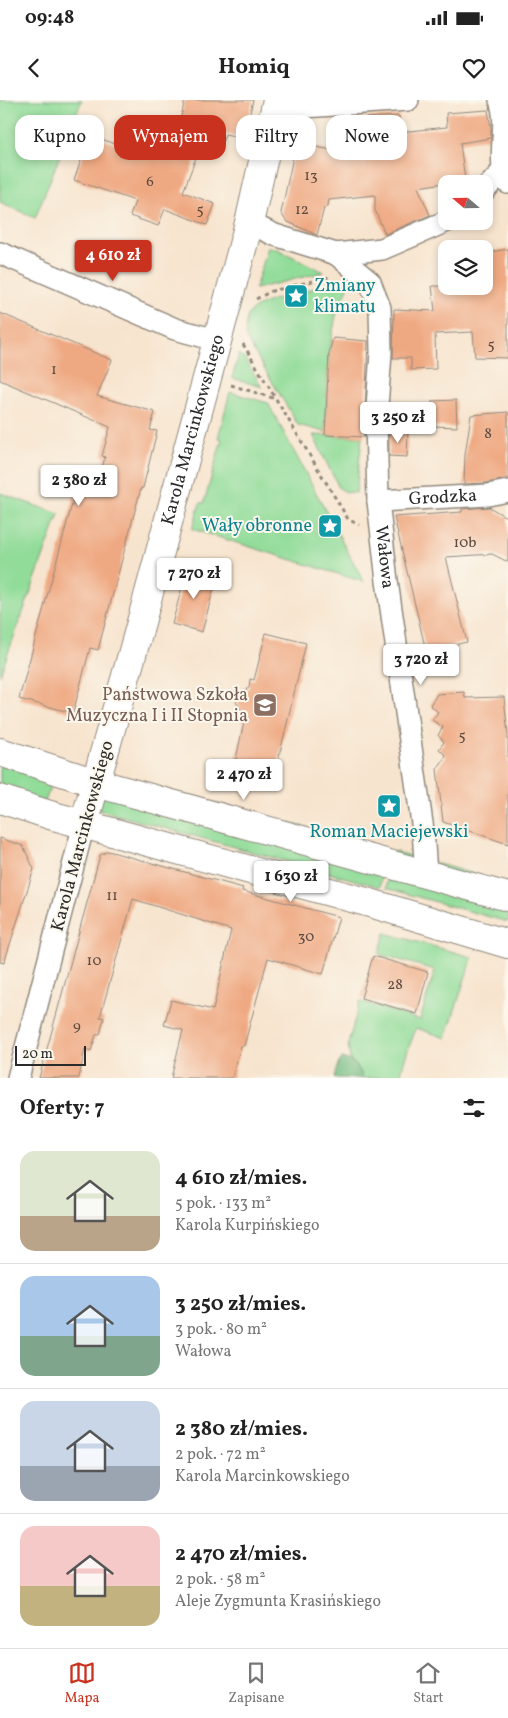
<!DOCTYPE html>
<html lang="pl">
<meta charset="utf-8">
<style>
:root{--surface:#fff;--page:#f6f6f6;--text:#222;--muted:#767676;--line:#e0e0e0;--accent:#c8321e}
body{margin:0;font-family:Vollkorn,serif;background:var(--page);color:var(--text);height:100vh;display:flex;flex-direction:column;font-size:19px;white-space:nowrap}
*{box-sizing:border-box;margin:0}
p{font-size:16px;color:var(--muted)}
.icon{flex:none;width:28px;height:28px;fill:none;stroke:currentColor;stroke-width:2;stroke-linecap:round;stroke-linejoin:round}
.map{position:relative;height:978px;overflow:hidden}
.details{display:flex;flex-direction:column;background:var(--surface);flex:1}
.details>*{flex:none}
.guide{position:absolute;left:15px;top:15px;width:479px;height:45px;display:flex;gap:10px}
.needle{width:32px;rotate:290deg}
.tools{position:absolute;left:438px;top:75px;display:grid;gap:10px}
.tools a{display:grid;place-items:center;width:55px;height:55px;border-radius:10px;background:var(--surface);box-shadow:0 2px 8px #0003;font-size:25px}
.scale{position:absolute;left:15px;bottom:12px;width:71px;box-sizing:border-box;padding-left:5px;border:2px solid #2b2b2b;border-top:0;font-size:14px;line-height:18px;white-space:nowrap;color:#2b2b2b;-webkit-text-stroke:4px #fbf7ec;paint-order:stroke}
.price{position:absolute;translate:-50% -42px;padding:0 11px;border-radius:5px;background:#fff;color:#222;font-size:16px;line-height:32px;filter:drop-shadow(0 1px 2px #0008)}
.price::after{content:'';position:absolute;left:50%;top:30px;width:15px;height:11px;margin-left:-8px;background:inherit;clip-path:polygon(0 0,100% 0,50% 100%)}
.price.active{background:var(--accent);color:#fff}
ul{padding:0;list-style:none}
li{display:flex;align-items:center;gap:15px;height:125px;padding:0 20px}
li+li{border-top:1px solid var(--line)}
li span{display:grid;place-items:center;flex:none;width:140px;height:100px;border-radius:15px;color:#555}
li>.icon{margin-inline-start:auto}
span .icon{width:60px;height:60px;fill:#fffc;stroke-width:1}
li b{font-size:21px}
h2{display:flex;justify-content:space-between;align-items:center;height:60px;padding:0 20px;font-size:21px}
.chip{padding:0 18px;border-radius:15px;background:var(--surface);box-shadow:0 2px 8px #0003;font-size:18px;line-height:45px}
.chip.active{background:var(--accent);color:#fff}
.status{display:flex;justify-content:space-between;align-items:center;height:35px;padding:0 25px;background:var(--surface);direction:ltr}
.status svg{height:14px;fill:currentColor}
header{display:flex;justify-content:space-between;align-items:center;height:65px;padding:0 20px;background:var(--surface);font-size:22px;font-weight:700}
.tabs{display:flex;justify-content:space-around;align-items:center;height:70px;border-top:1px solid var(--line);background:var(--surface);font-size:14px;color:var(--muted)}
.tabs a{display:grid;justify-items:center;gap:2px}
.tabs .active{color:var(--accent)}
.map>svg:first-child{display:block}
.green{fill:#91dc99;stroke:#5e8462}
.forest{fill:#74bc81;stroke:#507456}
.building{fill:#efa982}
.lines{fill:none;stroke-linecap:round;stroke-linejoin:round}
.minor-casing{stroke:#91887c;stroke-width:24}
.tertiary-casing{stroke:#91887c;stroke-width:30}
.path{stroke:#91887c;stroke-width:3;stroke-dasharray:4 4;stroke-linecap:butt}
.minor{stroke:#fff;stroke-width:21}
.tertiary{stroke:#fff;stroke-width:28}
.labels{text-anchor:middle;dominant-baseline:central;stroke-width:4;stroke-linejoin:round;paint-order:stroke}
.number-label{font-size:15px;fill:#5c4a41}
.culture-label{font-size:18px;fill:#0d838f;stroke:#fbf7ec;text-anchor:start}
.street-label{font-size:18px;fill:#2b2b2b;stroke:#fbf7ec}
.education-label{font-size:18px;fill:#785e54;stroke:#fbf7ec;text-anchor:end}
</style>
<div class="status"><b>09:48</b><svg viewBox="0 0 49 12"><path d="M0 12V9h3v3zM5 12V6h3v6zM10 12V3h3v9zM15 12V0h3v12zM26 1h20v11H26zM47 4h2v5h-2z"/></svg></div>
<header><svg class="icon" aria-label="back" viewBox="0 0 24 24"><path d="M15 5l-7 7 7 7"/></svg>Homiq<svg class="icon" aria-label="heart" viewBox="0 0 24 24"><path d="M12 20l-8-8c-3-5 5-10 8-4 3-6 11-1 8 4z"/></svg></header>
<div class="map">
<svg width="508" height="978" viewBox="0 0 508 978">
<rect width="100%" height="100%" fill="#fbf7ec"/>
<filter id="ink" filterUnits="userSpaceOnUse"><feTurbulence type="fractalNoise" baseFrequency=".02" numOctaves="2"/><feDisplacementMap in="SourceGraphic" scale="10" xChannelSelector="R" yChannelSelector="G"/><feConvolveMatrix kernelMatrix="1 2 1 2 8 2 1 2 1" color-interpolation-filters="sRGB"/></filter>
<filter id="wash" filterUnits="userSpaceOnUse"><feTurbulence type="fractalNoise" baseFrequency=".0096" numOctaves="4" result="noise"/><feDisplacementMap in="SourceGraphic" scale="20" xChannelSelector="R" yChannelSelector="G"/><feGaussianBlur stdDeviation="1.12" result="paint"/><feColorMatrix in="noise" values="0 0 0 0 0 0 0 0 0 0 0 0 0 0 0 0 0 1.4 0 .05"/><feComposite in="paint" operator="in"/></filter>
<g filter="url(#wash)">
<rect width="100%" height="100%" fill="#f7e4ce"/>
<path class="green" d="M0 0H82L35 118 0 102Z
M268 147 275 148 324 172 255 189Z
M345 180 348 188 336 215 329 253 325 332 298 325 246 238C245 232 245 221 248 215 257 198 325 187 345 180Z
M239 254 245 259 262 287 232 278Z
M230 292 268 303 364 482 192 429 200 403H204L222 339 218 338Z
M313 335 362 337 356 393 346 392 339 388Z
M0 393 59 414 0 575Z
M0 663 52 682 45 702 0 687Z
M109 675 386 749 380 787 99 710Z
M393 751 508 784V822L386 788Z
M385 833 472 857 446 938 416 928 404 961 400 978H362C361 971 356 963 350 960L348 944 360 901 420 920 435 870 379 854Z"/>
<path class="forest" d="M342 958C352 961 360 966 362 978H334L338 964Z"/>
<g id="blocks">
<path class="building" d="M185 0H253L244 38 225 34 222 44 203 39 183 92 215 104 207 125 165 109 158 126 130 116 135 101 74 80 90 35 151 57 164 20 179 25Z
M488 10 491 28V38L460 43 465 80 418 87 430 115 385 134 375 110V95L329 100 328 106 324 108 317 135 286 121 281 113 296 43 367 57 365 18 399 16 400 32 447 27 446 13Z
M508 149V258L475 257 473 232 435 234 436 269 411 270V258H393L394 209 435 211 432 186H484V153Z
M0 213 112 260 97 296 155 312 150 330 157 331 143 388H141L98 550 90 548 73 613 19 599 77 386 96 391 105 357 102 356 110 327 0 280Z
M333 238 368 241 364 337 325 335 329 253Z
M456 300 457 327 432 326V301Z
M508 312V379L486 383 464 384 465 355 471 315Z
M389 331 408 332 407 357 389 356Z
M489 407 508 418V462L492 454 446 457 467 542 426 551 394 417 462 412V409Z
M187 468 217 476 202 532 172 524Z
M266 533 306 543 274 678 234 668 244 622 241 621 243 612 236 602 238 594 249 588 250 579 254 580Z
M464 592 465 598 504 597 508 635V744L443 722 437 669 446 656 439 649 444 642 438 635 443 627 432 620 438 612 430 605 437 594Z
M0 738 23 746 34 769 4 863 0 862Z
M108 751 243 788 242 791 339 817 323 874 268 858 244 946H241L232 978H171L183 930 164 925 171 900 213 910 231 830 133 799 100 917 104 918 100 934 96 935 91 951 85 949 79 978H39L100 755Z
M373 856 428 872 417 914 361 898Z"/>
</g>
</g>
<g filter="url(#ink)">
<use href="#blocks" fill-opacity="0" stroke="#91887c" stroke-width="1"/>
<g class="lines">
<defs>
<g id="minor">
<path d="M500 0C508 21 500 45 503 67 504 72 506 78 508 83"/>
<path d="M274 9 408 0"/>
<path d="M484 91 508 65"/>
<path id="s1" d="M249 123 275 135 336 154 370 182 380 208 381 253 376 320 378 401 387 481 423 730 426 774"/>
<path d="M0 153 175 229 216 240"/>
<path d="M336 154 382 149 447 121"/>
<path id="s2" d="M378 401 488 395 508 391"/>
<path d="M18 978 84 724"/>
</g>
<g id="tertiary">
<path d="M0 652 96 683 508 797"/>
<path d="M0 699 50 715 370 803 508 844"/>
<path id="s3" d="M84 724 137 537 249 123 277 0"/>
</g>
</defs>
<use href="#minor" class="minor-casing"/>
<use href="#tertiary" class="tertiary-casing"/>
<path class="path" d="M256 199 272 191 329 177
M243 244 348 419 359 425
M231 285 276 299"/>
<use href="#minor" class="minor"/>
<use href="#tertiary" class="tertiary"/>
</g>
</g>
<defs>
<symbol id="sight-square" viewBox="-11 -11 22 22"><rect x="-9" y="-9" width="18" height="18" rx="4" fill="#0f9aa8" stroke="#fbf7ec"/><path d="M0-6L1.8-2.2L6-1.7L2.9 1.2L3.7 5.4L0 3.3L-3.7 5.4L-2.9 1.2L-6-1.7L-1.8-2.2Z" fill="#fff"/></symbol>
<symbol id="school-square" viewBox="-11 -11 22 22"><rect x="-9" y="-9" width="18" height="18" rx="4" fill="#8d6e63" stroke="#fbf7ec"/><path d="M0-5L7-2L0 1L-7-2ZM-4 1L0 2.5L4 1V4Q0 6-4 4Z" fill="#fff"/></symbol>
</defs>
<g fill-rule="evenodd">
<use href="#sight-square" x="282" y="182" width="28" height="28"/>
<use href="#sight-square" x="316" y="412" width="28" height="28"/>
<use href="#school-square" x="251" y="591" width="28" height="28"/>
<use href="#sight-square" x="375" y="692" width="28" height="28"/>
</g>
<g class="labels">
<g class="number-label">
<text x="311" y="76">13</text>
<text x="150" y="82">6</text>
<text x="200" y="110">5</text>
<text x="302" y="110">12</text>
<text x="491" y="245">5</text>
<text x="54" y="270">1</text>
<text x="488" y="334">8</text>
<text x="465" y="443">10b</text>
<text x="462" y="636">5</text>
<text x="112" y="796">11</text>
<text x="306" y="837">30</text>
<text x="94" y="861">10</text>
<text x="395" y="885">28</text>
<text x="77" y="926">9</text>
</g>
<g class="culture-label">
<text x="314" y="186">Zmiany<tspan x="314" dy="21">klimatu</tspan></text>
<text x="312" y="426" text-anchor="end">Wały obronne</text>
<text x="389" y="732" text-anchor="middle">Roman Maciejewski</text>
</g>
<g class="street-label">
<text stroke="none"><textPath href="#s3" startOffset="409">Karola Marcinkowskiego</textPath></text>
<text stroke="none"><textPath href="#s2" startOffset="65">Grodzka</textPath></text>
<text stroke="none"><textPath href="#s1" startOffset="414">Wałowa</textPath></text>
<text transform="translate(83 736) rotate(-75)">Karola Marcinkowskiego</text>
</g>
<g class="education-label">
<text x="248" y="595">Państwowa Szkoła<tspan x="248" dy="21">Muzyczna I i II Stopnia</tspan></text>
</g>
</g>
</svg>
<div class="tools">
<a><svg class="needle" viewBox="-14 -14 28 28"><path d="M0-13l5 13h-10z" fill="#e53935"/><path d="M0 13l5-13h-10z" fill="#767676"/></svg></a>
<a><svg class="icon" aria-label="layers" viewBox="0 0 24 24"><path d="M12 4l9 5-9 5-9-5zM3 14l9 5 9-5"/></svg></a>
</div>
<div class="scale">20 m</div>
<b class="price active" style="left:113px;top:182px">4 610 zł</b>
<b class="price" style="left:398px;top:344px">3 250 zł</b>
<b class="price" style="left:79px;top:407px">2 380 zł</b>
<b class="price" style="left:194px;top:500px">7 270 zł</b>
<b class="price" style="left:421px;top:586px">3 720 zł</b>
<b class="price" style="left:244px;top:701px">2 470 zł</b>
<b class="price" style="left:291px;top:803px">1 630 zł</b>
<div class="guide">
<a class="chip">Kupno</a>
<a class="chip active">Wynajem</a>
<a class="chip">Filtry</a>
<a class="chip">Nowe</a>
</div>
</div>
<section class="details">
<h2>Oferty: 7<svg class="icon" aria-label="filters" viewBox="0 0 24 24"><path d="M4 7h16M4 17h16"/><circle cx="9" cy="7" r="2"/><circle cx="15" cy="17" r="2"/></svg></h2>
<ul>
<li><span style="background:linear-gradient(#dfe7d0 65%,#b9a48a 0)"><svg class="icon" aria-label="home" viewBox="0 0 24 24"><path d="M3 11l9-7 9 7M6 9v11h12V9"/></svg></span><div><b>4 610 zł/mies.</b><p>5 pok. · 133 m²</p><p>Karola Kurpińskiego</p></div></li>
<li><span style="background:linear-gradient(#a9c7e8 60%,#7fa58c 0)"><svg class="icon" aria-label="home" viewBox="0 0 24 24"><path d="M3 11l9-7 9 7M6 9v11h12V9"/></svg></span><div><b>3 250 zł/mies.</b><p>3 pok. · 80 m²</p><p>Wałowa</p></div></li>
<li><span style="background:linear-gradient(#c9d6e8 65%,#9aa5b1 0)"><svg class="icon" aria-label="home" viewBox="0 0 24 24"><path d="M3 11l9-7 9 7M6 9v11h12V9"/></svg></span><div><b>2 380 zł/mies.</b><p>2 pok. · 72 m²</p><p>Karola Marcinkowskiego</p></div></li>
<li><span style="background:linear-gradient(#f6c9c9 60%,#c2b280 0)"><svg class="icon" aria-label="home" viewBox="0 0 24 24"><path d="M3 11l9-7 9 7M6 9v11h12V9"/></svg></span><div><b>2 470 zł/mies.</b><p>2 pok. · 58 m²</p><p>Aleje Zygmunta Krasińskiego</p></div></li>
</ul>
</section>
<nav class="tabs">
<a class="active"><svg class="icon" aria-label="map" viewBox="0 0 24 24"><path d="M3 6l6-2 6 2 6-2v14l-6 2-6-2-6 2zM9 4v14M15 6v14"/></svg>Mapa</a>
<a><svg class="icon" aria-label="saved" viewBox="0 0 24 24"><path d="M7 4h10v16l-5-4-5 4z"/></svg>Zapisane</a>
<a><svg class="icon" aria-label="home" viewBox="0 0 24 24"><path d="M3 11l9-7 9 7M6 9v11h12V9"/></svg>Start</a>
</nav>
